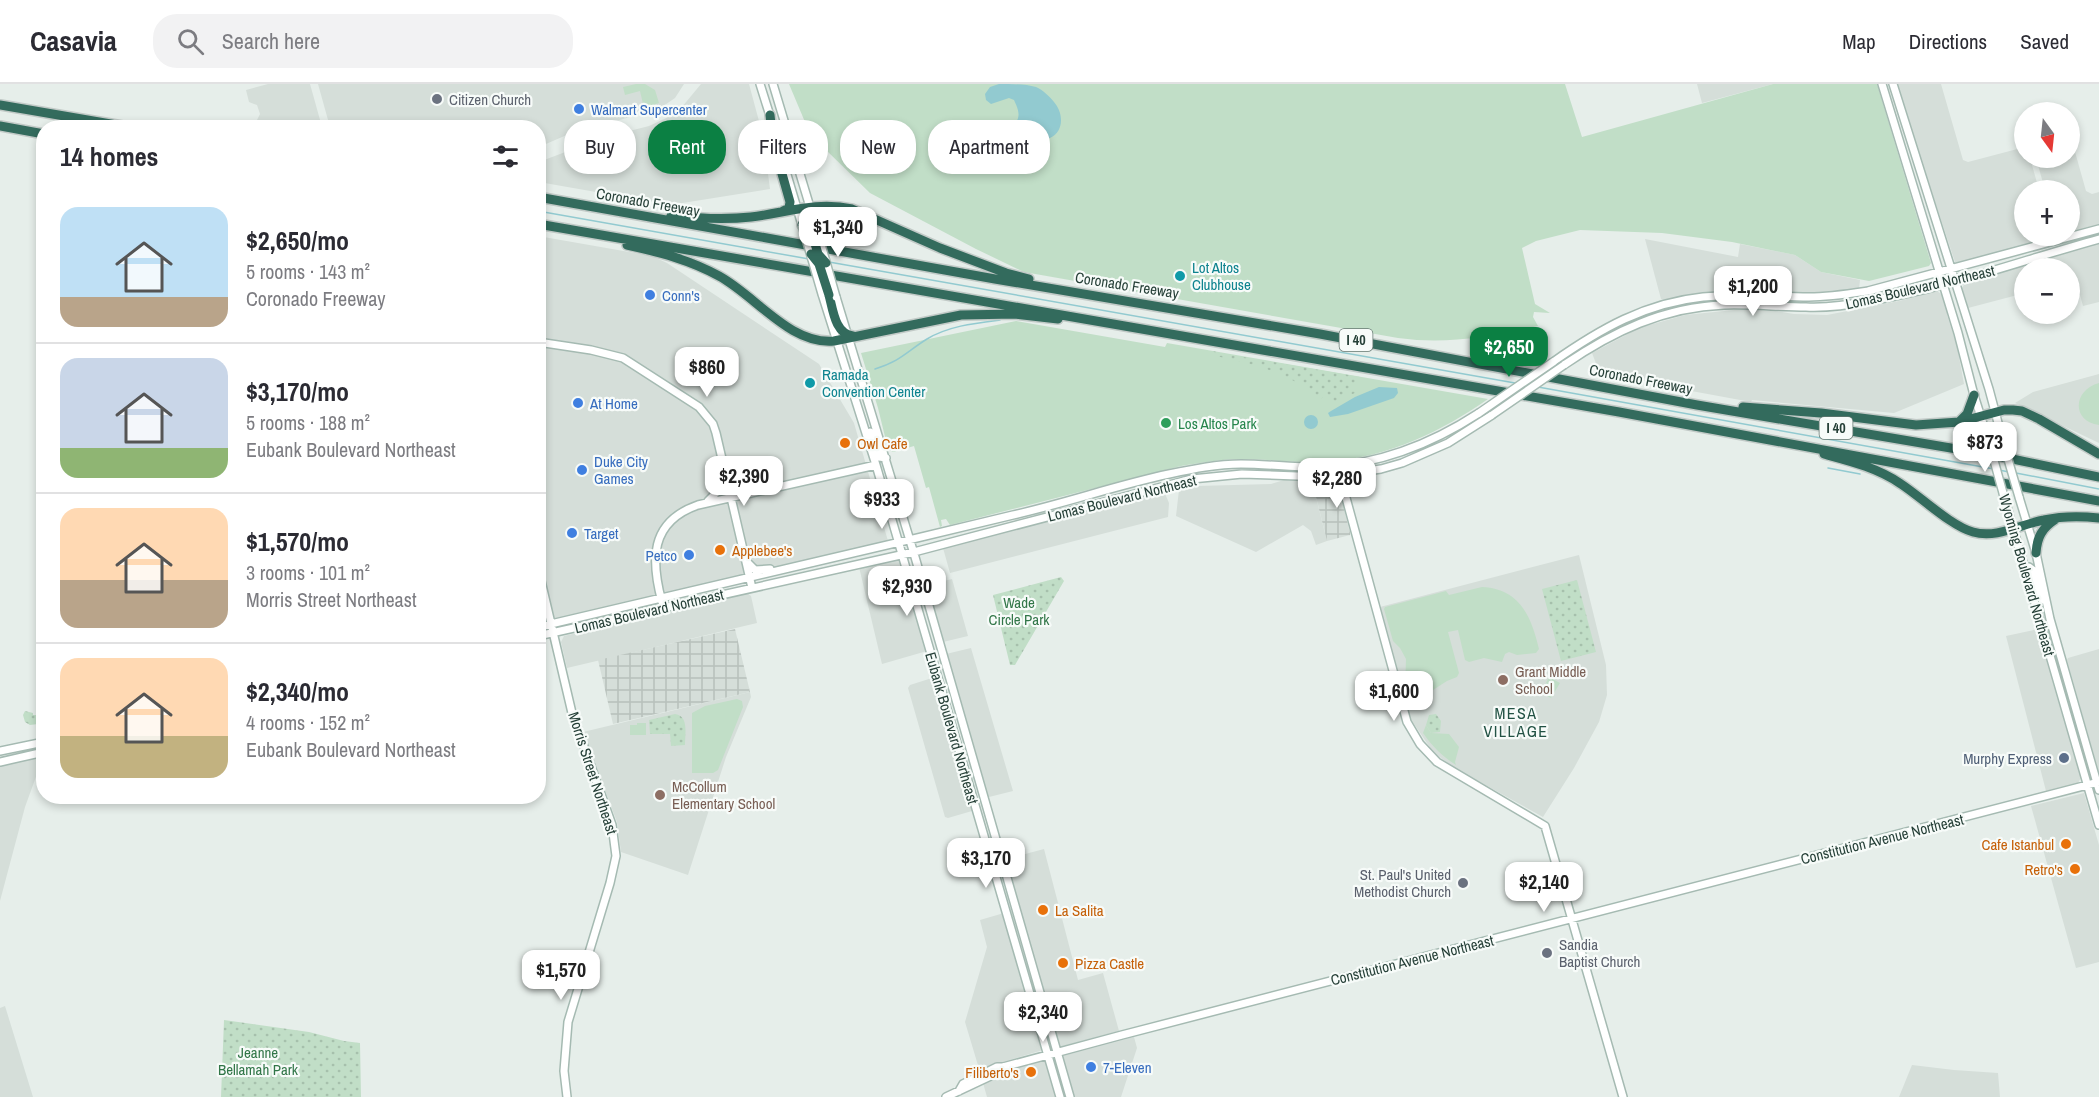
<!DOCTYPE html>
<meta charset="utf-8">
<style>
:root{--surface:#fff;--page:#f2f2f3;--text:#2b2b33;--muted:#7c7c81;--line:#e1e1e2;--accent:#0b8043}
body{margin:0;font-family:"Archivo Narrow",sans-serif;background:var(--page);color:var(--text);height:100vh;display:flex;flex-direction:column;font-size:22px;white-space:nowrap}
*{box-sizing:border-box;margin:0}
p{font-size:20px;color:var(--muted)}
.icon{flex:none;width:33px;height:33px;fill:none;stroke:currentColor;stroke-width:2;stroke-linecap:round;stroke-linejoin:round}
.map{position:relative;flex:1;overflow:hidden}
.sheet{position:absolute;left:36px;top:36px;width:510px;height:684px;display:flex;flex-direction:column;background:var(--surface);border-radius:24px;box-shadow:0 3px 9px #0003}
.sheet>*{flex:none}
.top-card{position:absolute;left:564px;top:36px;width:570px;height:54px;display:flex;gap:12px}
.needle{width:39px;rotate:165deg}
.fabs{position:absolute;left:2014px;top:18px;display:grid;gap:12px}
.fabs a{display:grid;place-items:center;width:66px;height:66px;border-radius:50%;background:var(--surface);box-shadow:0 3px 9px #0003;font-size:30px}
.price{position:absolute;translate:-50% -51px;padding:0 14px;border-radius:12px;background:#fff;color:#222;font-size:20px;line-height:39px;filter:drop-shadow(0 2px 3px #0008)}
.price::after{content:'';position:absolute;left:50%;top:36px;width:18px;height:14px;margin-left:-9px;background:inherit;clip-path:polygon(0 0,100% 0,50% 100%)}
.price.active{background:var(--accent);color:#fff}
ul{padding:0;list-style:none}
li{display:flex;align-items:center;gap:18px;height:150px;padding:0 24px}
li+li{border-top:2px solid var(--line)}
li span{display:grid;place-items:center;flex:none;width:168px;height:120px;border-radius:18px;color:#555}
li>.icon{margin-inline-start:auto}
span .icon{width:72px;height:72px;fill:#fffc;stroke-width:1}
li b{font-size:26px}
h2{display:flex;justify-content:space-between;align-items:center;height:72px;padding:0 24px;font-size:26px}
.chip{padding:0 21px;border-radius:24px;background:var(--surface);box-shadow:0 3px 9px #0003;font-size:21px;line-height:54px}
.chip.active{background:var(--accent);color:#fff}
header{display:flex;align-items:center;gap:36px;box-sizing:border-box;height:84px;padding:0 30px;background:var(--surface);border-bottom:2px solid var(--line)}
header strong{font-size:28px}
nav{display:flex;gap:33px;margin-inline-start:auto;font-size:21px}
.search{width:420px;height:54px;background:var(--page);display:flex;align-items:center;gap:15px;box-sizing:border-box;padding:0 21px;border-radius:24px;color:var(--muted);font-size:22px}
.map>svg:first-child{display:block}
.built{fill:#d5ded9}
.industrial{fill:url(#industrial-grid)}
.green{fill:#c1dec7}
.park{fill:url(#park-dots)}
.water{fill:#92cad0}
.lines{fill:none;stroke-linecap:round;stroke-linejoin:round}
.stream{stroke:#92cad0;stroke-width:1.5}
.secondary-casing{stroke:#a5bab2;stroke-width:10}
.highway-casing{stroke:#c2cac7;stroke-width:12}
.secondary{stroke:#fff;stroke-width:7}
.highway{stroke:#336b5d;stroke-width:9}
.secondary-bridge-casing{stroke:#a5bab2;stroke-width:10;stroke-linecap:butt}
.highway-bridge-casing{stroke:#c2cac7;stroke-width:12;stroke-linecap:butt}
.secondary-bridge{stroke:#fff;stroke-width:7}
.highway-bridge{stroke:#336b5d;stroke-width:9}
.worship-dot{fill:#6b7280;stroke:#f7fbf9;stroke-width:2}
.shop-dot{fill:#3f7fe0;stroke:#f7fbf9;stroke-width:2}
.culture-dot{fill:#0f9aa8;stroke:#f7fbf9;stroke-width:2}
.leisure-dot{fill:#2e9e5b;stroke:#f7fbf9;stroke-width:2}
.food-dot{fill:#e8710a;stroke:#f7fbf9;stroke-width:2}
.education-dot{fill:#8d6e63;stroke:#f7fbf9;stroke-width:2}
.service-dot{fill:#5c6f8a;stroke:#f7fbf9;stroke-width:2}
.labels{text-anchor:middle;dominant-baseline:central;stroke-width:4.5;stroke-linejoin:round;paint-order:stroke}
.shield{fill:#f7fbf9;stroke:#657872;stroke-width:1.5}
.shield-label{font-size:14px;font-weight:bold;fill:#264038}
.worship-label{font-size:15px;fill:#5b616d;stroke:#f7fbf9;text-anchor:start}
.shop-label{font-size:15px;fill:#366cbe;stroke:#f7fbf9;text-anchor:start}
.street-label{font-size:15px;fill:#264038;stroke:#f7fbf9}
.culture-label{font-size:15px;fill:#0d838f;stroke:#f7fbf9;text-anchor:start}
.leisure-label{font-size:15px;fill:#27864d;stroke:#f7fbf9;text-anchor:start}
.food-label{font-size:15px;fill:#c56008;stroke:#f7fbf9;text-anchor:start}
.park-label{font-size:15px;fill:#317648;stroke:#f7fbf9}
.education-label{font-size:15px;fill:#785e54;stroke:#f7fbf9;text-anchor:start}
.service-label{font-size:15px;fill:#4e5e75;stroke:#f7fbf9;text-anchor:end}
.neighbourhood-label{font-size:16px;letter-spacing:1.5px;fill:#225244;stroke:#f7fbf9}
</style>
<header>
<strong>Casavia</strong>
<div class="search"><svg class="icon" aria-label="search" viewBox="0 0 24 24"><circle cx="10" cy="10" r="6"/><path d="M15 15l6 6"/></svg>Search here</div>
<nav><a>Map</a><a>Directions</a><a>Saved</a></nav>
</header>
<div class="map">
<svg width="2099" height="1013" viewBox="0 0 2099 1013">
<defs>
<pattern id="industrial-grid" width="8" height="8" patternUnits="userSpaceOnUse" patternTransform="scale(1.5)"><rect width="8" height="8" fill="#d5ded9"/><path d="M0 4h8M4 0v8" fill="none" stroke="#b7c0bb"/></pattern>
<pattern id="park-dots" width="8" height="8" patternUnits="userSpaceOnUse" patternTransform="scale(1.5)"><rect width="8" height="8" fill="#c1dec7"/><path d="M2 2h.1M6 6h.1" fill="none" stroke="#a6c0ac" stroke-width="1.8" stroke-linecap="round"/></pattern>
</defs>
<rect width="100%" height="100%" fill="#e6eeea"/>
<path class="built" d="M268 0H310L322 43H250L249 38 257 36 260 30 257 21 249 18 246 6Z
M318 0H684L675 14 659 25 569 50 539 63 538 44 330 43Z
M701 0H749L763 52 770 105 670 121 539 98V78L602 54 649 42 677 29Z
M1697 0H1773L1702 19Z
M1896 0H1941L1963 76 1968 78 2025 63V74H2030L2039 106H2025V152H2048L2047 155 1958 180 1955 178Z
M2070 50 2086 107 2092 110 2099 108V141L2070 150V106H2045L2036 74H2070Z
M538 152 652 172 667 179 819 280 854 339 888 457 553 536 538 469Z
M1645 155 1738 173 1740 160 1795 171 1821 188 1860 196 1859 205 1811 209 1737 206 1698 209 1665 216 1661 215Z
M2099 158V218L2083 222 2080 211 2070 214V184H2031V180L2033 178Z
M2018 182H2023L2025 185V209L1968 224 1962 204 1966 197Z
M1937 207 1944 212 1947 223V231L1957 262 1964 300 1894 329 1752 316 1751 318 1686 306 1683 303 1600 290 1592 269 1639 244 1685 231 1744 225 1782 228 1794 230 1827 231 1899 217Z
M2099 290V359L2015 319 2033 308Z
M1284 396 1312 397 1327 457 1316 461 1311 447 1303 441 1256 468 1176 432 1179 406 1197 402 1271 400Z
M1163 405 1169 419 1168 433 950 489 943 464Z
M1579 471 1606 581 1607 611 1599 638 1574 684 1543 733 1453 683 1433 668 1408 631 1380 523Z
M895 475 901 478 927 567 882 580 859 483Z
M952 495 968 552 943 558 927 501Z
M747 509 751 512 757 539 567 584 561 558 564 552Z
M2038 545 2082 692 2078 699 2046 707 2006 552Z
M971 564 1013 707 989 713 986 711 946 570Z
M2099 565V689L2067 576 2068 574Z
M932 594 935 596 973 725 972 727 948 734 945 733 908 604 910 601Z
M750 608 751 613 726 673 688 791 621 768 617 738 583 648Z
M36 674 37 690 25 723 0 817V682Z
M2084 709 2099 761V878L2076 884 2031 722Z
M1044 765 1078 896 1103 889 1119 947 1059 963 1007 779 1010 774Z
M1004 829 1043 966 999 979 980 988 965 938 987 863 980 836Z
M5 922 33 1013H0V924Z
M1134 953 1137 964 1121 1013H1074L1063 972Z
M1043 976 1048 977 1058 1013H987L983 999 1021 981Z
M1912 981 1954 986 1998 989 2000 1013H1899Z"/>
<path class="industrial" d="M1333 400 1340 409 1350 449V451L1327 457 1313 401Z
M735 545 750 608 613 640 598 576Z"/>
<path class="green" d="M636 0H645L655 6 659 19 644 24 640 7 625 11 623 3Z
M789 0H1565L1582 53 1773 0H1877L1931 179 1929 182 1869 197 1821 188 1795 171 1732 158 1662 149 1580 146 1536 157 1522 164 1535 220 1550 229 1534 228 1533 233 1538 242C1488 252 1450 261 1398 254L1024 188 976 165 870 109 825 65 805 38Z
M1016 237 1165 263 1167 259 1488 315C1442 347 1389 373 1332 377 1302 380 1270 375 1240 375 1220 375 1200 379 1181 382L950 441 946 435 941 436 942 442 940 443 929 403 926 404 914 362 893 368 888 365 878 324 861 269Z
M2099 299V341C2071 337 2073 306 2099 299Z
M1482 503C1520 505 1531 532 1539 565L1536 569 1517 571 1509 568 1505 570 1502 578 1484 574 1469 578 1465 576 1458 546 1448 548 1459 589 1457 593 1447 597 1433 606H1405L1406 575 1400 564 1393 557 1384 525 1385 523 1446 507 1449 511Z
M1549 593 1560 599 1551 614 1541 609Z
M737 615 742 617 743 623 718 686 713 689H692V629L705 622Z
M637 639H646V651H630V641H637Z
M1426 641 1431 649 1449 650 1459 663 1455 678 1456 681C1442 672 1432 662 1423 649Z"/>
<path class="park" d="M1213 267 1220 269 1360 293 1355 309 1331 319 1325 312 1319 316C1291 287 1250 280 1212 271Z
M1061 493 1064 497 1015 581H1010L993 511Z
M1577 496 1596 568 1561 577 1542 505Z
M25 627 33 629V631H39L38 640 30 641 25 638 23 631Z
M675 630C689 632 685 649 685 661L671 662 670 650H650L649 636Z
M1436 630 1441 637 1440 648 1431 649 1426 641 1429 631Z
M224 936 309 948 344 957 360 959 361 1013H221Z"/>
<path class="water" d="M999 0C1010 0 1026 0 1036 3 1043 6 1049 12 1054 18 1063 28 1065 47 1050 54 1044 56 1020 56 1013 55L1011 45C1021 34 1020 29 1014 16L1009 14 991 20 986 16 985 10 990 3Z
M1379 303 1397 304 1398 309 1394 314 1348 330 1330 333 1328 329 1331 327 1355 313Z
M1304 338a7 7 0 1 1 14 0a7 7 0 1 1-14 0Z"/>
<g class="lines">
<path class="stream" d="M538 127 809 175
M829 178 1515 299
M875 285C901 277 906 268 927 255 948 242 976 239 1000 236
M1538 303 1994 385
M1828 384 1860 390
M1999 386 2009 388
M2016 389 2099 405"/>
<defs>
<path id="secondary" d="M760 0 771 35
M773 0 816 143
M1882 0 1958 249 1974 311 1990 362
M1893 0 1989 305 2005 365
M776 54 802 141
M822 210 876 381 1060 1013
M836 213 915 473 1070 1013
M538 258 591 266 623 274 699 323 713 340 716 349 752 504
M1553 278C1600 245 1645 219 1703 213 1738 209 1773 213 1809 213 1829 213 1848 210 1868 207L2099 145
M1564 281C1612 248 1664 223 1724 221 1751 220 1779 223 1806 223 1827 224 1849 221 1870 217 1947 204 2023 176 2099 155
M870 348 879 373 886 374
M1339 388 1407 638 1420 660 1437 678 1545 742 1623 1013
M727 392 738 403 753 407
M2003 409 2099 741
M2019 413 2036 469 2050 535 2099 706
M708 417 720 405 725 392
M746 477 755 486 770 485
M2024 483H2029L2033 486 2042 516
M538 484 572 629 612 741 616 772 610 799 568 938 564 987 567 1013
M662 518C651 477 649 438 698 421L876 381
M538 543C697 506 855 469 1013 431 1066 419 1117 401 1169 390 1193 385 1217 380 1241 380 1269 380 1297 384 1324 383 1380 380 1433 359 1479 329
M538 552 914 468 1192 395 1242 390 1324 393 1381 385 1402 379 1448 359 1492 331
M0 667 44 658
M0 678 44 668
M959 1007 963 1000 997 983H1003L1122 951 2099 698
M946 1013 999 988 1003 983"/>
<path id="highway" d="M0 21 134 44
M770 31 773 58 790 118 789 124 783 127
M0 42 44 50
M538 113 995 195 1320 250 1697 321 1998 372 2099 393
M671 132C697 134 724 136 751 133 786 129 816 117 852 125L940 164 1006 189 1029 195
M538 140 1619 328 2099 417
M802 141 807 129 816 124
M627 161C659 168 690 176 719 192 756 212 790 261 834 257L961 231 1015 230 1058 235
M829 211C833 226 835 250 853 252
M1743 323 1821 329 1916 341 1959 338 2004 326H2013L2022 327 2039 335 2099 370
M1960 337 1967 330 1974 311
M1824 370C1850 377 1878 384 1901 400 1921 413 1951 442 1973 448 1997 455 2021 440 2044 436 2062 432 2081 432 2099 434
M2036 469C2037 453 2042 444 2056 435"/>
</defs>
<use href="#secondary" class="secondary-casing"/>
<use href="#highway" class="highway-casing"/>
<use href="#secondary" class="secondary"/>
<use href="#highway" class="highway"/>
<defs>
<path id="secondary-bridge" d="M802 141 822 210
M816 143 836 213
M1479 329 1553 278
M1492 331 1564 281
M1990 362 2003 409
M2005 365 2019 413"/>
<path id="highway-bridge" d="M810 142 818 170 826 179
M811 170 819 180 829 211"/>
</defs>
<use href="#secondary-bridge" class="secondary-bridge-casing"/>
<use href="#highway-bridge" class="highway-bridge-casing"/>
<use href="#secondary-bridge" class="secondary-bridge"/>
<use href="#highway-bridge" class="highway-bridge"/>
</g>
<g class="worship-dot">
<circle cx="437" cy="15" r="6"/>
<circle cx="1463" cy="799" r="6"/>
<circle cx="1547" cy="869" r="6"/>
</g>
<g class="shop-dot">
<circle cx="579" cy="25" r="6"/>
<circle cx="650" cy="211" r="6"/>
<circle cx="578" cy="319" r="6"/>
<circle cx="582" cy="386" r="6"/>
<circle cx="572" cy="449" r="6"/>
<circle cx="689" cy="471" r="6"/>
<circle cx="1091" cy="983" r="6"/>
</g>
<g class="culture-dot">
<circle cx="1180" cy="192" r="6"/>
<circle cx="810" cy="299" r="6"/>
</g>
<circle class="leisure-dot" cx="1166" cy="339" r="6"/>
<g class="food-dot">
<circle cx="845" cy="359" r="6"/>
<circle cx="720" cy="466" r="6"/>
<circle cx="2066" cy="760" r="6"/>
<circle cx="2075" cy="785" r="6"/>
<circle cx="1043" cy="826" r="6"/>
<circle cx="1063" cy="879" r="6"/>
<circle cx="1031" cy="988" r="6"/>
</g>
<g class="education-dot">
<circle cx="1503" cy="596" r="6"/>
<circle cx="660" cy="711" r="6"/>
</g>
<circle class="service-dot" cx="2064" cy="674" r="6"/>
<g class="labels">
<g class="shield">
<rect x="1339.5" y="245" width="33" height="22" rx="4.5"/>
<rect x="1819.5" y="333" width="33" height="22" rx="4.5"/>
</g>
<g class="shield-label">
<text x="1356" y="256">I 40</text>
<text x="1836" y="344">I 40</text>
</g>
<g class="worship-label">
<text x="449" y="15">Citizen Church</text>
<text x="1451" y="790" text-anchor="end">St. Paul's United<tspan x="1451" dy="17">Methodist Church</tspan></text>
<text x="1559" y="860">Sandia<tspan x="1559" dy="17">Baptist Church</tspan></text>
</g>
<g class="shop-label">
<text x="591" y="25">Walmart Supercenter</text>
<text x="662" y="211">Conn's</text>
<text x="590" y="319">At Home</text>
<text x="594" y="377">Duke City<tspan x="594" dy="17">Games</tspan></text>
<text x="584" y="449">Target</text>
<text x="677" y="471" text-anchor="end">Petco</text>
<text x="1103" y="983">7-Eleven</text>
</g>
<g class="street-label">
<text transform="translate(648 118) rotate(10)">Coronado Freeway</text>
<text transform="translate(1127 201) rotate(9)">Coronado Freeway</text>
<text transform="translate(1920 203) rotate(-13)">Lomas Boulevard Northeast</text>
<text transform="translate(1641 295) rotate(11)">Coronado Freeway</text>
<text transform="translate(1122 414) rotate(-14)">Lomas Boulevard Northeast</text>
<text transform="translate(2027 491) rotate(74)">Wyoming Boulevard Northeast</text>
<text transform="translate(649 527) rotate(-13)">Lomas Boulevard Northeast</text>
<text transform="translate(952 644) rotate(74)">Eubank Boulevard Northeast</text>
<text transform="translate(593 689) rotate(72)">Morris Street Northeast</text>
<text transform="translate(1882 755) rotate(-14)">Constitution Avenue Northeast</text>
<text transform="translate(1412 876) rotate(-14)">Constitution Avenue Northeast</text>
</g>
<g class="culture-label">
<text x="1192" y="183">Lot Altos<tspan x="1192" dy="17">Clubhouse</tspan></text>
<text x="822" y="290">Ramada<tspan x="822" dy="17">Convention Center</tspan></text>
</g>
<g class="leisure-label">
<text x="1178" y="339">Los Altos Park</text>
</g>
<g class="food-label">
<text x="857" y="359">Owl Cafe</text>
<text x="732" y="466">Applebee's</text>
<text x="2054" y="760" text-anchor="end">Cafe Istanbul</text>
<text x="2063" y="785" text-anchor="end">Retro's</text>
<text x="1055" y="826">La Salita</text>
<text x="1075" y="879">Pizza Castle</text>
<text x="1019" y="988" text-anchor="end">Filiberto's</text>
</g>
<g class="park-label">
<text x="1019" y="518">Wade<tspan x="1019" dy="17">Circle Park</tspan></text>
<text x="258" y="968">Jeanne<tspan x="258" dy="17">Bellamah Park</tspan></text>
</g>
<g class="education-label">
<text x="1515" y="587">Grant Middle<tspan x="1515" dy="17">School</tspan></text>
<text x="672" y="702">McCollum<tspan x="672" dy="17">Elementary School</tspan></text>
</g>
<g class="service-label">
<text x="2052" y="674">Murphy Express</text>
</g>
<g class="neighbourhood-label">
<text x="1516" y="629">MESA<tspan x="1516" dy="18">VILLAGE</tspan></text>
</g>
</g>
</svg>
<div class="fabs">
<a><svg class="needle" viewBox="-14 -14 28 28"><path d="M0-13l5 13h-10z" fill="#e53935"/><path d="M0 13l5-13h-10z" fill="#7c7c81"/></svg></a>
<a>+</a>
<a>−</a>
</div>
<b class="price" style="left:838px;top:174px">$1,340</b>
<b class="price" style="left:1753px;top:233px">$1,200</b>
<b class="price active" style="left:1509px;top:294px">$2,650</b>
<b class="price" style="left:707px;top:314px">$860</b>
<b class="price" style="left:1985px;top:389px">$873</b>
<b class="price" style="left:744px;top:423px">$2,390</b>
<b class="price" style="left:1337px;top:425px">$2,280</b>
<b class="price" style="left:882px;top:446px">$933</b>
<b class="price" style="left:907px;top:533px">$2,930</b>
<b class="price" style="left:1394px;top:638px">$1,600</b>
<b class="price" style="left:986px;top:805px">$3,170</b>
<b class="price" style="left:1544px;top:829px">$2,140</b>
<b class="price" style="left:561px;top:917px">$1,570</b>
<b class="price" style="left:1043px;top:959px">$2,340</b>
<div class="top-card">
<a class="chip">Buy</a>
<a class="chip active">Rent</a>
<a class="chip">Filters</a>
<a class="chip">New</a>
<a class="chip">Apartment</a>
</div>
<section class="sheet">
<h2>14 homes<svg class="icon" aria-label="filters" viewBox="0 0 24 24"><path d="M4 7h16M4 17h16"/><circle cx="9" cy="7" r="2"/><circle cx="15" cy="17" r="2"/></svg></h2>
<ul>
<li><span style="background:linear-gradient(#bfe0f5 75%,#b9a48a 0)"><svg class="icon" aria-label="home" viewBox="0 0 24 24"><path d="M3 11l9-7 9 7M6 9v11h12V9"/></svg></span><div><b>$2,650/mo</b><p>5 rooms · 143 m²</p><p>Coronado Freeway</p></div></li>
<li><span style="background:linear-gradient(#c9d6e8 75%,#8fb573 0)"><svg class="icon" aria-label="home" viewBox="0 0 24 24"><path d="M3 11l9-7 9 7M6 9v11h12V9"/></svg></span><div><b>$3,170/mo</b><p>5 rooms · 188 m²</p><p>Eubank Boulevard Northeast</p></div></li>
<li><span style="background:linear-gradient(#ffd9b3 60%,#b9a48a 0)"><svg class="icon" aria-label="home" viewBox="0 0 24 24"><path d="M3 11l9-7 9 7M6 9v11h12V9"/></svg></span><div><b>$1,570/mo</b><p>3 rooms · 101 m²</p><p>Morris Street Northeast</p></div></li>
<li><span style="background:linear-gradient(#ffd9b3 65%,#c2b280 0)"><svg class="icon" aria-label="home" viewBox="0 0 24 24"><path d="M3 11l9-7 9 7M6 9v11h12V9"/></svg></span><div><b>$2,340/mo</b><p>4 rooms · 152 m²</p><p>Eubank Boulevard Northeast</p></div></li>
</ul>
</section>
</div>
